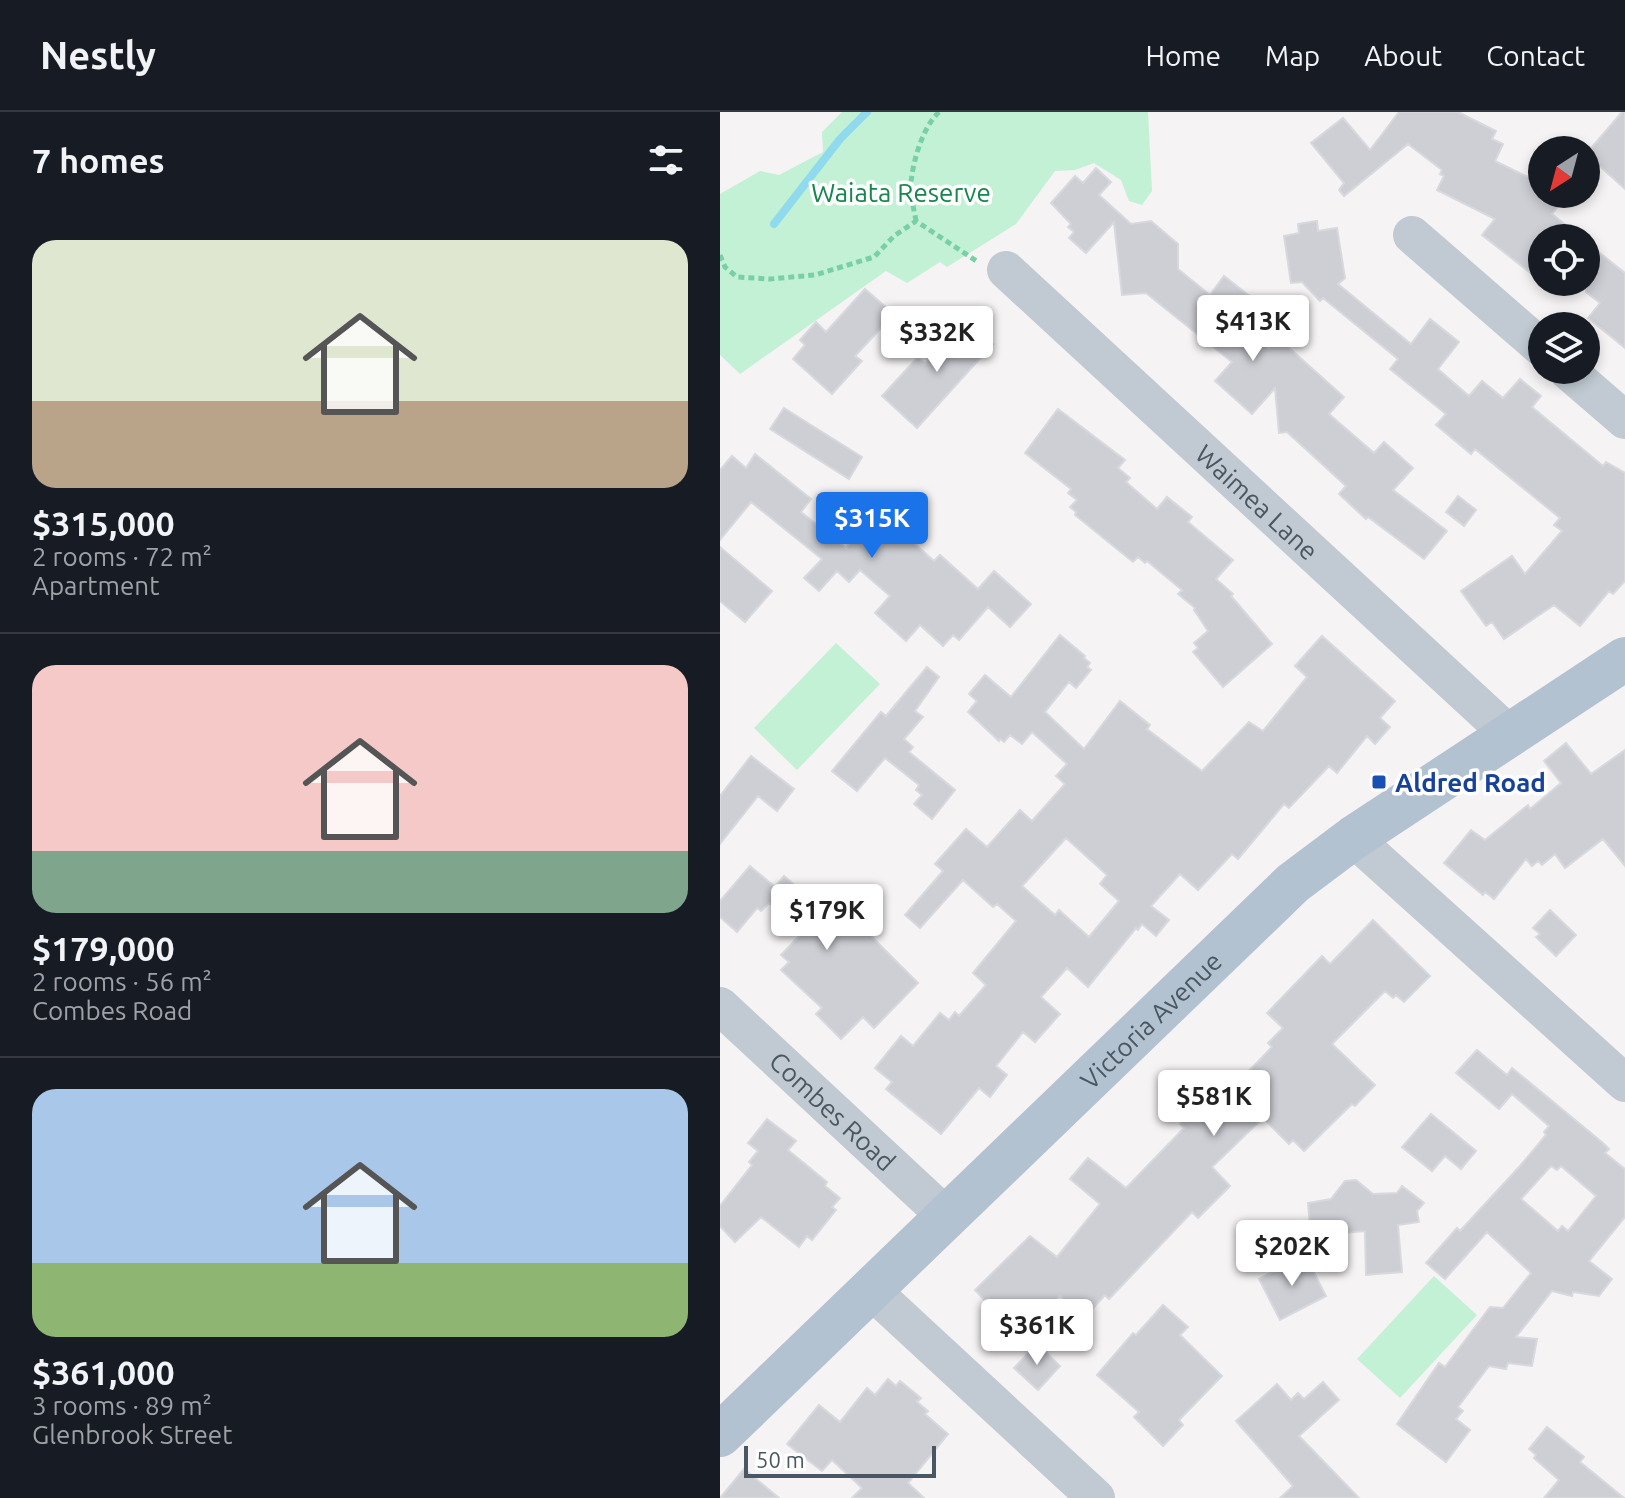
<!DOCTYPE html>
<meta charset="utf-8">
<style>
:root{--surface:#171b24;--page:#20242c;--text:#f1f3f6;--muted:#9ea1a6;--line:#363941;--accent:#1a73e8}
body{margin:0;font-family:Ubuntu,sans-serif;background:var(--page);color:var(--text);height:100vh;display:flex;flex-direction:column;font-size:30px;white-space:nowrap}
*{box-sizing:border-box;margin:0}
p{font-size:26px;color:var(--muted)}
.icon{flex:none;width:44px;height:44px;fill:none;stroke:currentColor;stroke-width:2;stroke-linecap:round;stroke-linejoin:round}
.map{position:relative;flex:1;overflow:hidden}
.drawer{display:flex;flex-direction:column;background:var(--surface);width:720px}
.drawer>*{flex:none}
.needle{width:52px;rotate:216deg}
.tools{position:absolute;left:808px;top:24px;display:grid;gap:16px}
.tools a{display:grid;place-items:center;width:72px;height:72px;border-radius:50%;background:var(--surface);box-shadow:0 4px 12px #0003;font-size:40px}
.scale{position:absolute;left:24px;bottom:20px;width:192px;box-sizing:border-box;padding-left:8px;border:4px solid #4a5661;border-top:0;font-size:22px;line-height:28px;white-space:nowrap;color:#4a5661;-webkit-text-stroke:6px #fff;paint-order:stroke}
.price{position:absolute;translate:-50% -68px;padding:0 18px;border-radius:8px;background:#fff;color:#222;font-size:26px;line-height:52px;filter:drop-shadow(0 2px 4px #0008)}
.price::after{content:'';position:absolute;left:50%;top:48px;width:24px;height:18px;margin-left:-12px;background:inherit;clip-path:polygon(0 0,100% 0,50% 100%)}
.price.on{background:var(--accent);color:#fff}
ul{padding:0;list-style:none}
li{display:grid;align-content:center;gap:16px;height:424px;padding:0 32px}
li+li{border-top:2px solid var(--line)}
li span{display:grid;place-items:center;height:248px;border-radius:24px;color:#555}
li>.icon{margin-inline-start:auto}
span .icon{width:144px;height:144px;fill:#fffc;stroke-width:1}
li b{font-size:34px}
h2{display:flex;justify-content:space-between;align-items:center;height:96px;padding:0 32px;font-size:34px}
header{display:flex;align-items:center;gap:48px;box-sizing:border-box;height:112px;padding:0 40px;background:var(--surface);border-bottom:2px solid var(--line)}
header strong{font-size:38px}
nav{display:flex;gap:44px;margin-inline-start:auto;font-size:28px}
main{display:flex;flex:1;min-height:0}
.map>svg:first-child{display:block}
.green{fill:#c3f1d5}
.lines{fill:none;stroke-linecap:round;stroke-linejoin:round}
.stream{stroke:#90daee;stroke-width:8}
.building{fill:#cdcfd5;stroke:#d7d9de;stroke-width:2;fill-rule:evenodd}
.path{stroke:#7ad0a6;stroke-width:5;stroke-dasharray:6 4;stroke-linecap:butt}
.minor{stroke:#c1cad2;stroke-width:38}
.major{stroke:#b3c2d1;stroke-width:44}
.transit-dot{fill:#1a4fb4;stroke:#fff;stroke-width:3}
.labels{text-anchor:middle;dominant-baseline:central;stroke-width:7;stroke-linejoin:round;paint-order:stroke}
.park-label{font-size:26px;fill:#17864f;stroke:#fff}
.street-label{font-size:26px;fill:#4a5661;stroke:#fff}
.transit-label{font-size:26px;font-weight:bold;fill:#164399;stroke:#fff;text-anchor:start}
</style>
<header>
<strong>Nestly</strong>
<nav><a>Home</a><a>Map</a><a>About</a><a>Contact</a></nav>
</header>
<main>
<section class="drawer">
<h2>7 homes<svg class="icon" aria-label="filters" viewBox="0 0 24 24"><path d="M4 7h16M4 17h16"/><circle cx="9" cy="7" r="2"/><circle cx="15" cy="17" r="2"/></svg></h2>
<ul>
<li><span style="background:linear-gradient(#dfe7d0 65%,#b9a48a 0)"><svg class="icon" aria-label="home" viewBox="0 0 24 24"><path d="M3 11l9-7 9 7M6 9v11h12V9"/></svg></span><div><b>$315,000</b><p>2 rooms · 72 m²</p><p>Apartment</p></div></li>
<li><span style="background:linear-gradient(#f6c9c9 75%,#7fa58c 0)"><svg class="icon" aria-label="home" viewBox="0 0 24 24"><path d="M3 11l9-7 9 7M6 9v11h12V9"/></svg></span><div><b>$179,000</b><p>2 rooms · 56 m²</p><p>Combes Road</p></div></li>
<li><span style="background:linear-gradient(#a9c7e8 70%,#8fb573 0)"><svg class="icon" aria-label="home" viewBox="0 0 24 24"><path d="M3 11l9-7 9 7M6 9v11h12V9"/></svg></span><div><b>$361,000</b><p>3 rooms · 89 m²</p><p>Glenbrook Street</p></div></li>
</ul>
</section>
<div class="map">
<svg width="905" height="1386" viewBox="0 0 905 1386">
<rect width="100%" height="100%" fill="#f5f3f3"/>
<path class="green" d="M122 0H428L432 79 422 93 409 89 401 68 374 51 355 58 335 59 296 112 227 155 220 150 187 171 166 159 20 262 0 243V82L40 59 59 63 103 40 102 20Z
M116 531 160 572 77 658 34 616Z
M714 1164 757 1203 680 1286 637 1247Z"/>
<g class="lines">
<path class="stream" d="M54 112 120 27 147 0"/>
</g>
<path class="building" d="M679 0H738L776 19 772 27 783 32 775 49 810 66 822 52V82H848L832 102 862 126H822V170L762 123 775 107 717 78 724 64 720 62 722 58 688 32 624 84 619 78 624 71 591 31 623 6 650 38Z
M902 0H905V77L866 42Z
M376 56 391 70 379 83 411 112 431 109 458 132V157L490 183 504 164 532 186 516 206 549 236 558 226 624 285 609 302 654 341 664 330 693 356 673 378 727 419 704 447 648 405 646 407 619 382 626 374 567 320 559 321 555 276 532 302 495 269 512 250 426 181 402 183 394 110 366 141 349 126 354 120 348 115 351 112 331 91 355 64 363 71Z
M597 109 598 119 617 116 625 166 618 172 691 232 710 207 739 230 718 257 749 284 762 269 783 286 800 267 821 284 812 295 883 354 886 350 905 361V469L893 482 889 479 860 514 834 493 784 527 772 510 766 514 741 479 792 444 805 462 842 419 834 413 840 406 755 337 751 342 716 313 726 302 670 257 678 247 603 186 600 189 582 170 571 171 564 124 579 121 578 112Z
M866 130 905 161V236L868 206 880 191 866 180Z
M145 177 174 202 135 244 142 249 112 282 73 247 85 233 80 228 96 210 106 220Z
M245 207 273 232 197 316 162 284 198 245 205 252Z
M64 296 142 345 129 367 50 317Z
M338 297 405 348 398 356 410 366 406 370 437 397 447 385 472 405 468 410 513 448 496 467 513 482 511 484 552 532 503 575 473 540 478 536 474 531 488 519 474 498 475 496 458 482 462 478 427 449 425 451 418 445 413 450 355 403 356 400 350 395 357 388 348 381 351 377 305 341Z
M35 342 91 387 81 400 126 436 151 407 178 431 185 423 214 449 220 443 258 477 274 459 311 492 290 515 268 495 239 528 233 523 223 534 200 513 186 529 155 501 170 484 140 458 129 470 117 459 99 479 84 466 102 447 31 390 0 428V358L12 344 26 356Z
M738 384 756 398 744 414 726 400Z
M0 435 52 479 25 510 0 489Z
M340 523 365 544 364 546 370 551 367 555 371 558 356 576 349 570 325 600 364 637 400 589 430 613 427 617 482 659 529 610 543 619 587 565 575 554 602 524 675 589 660 606 670 615 655 632 647 624 617 661 609 654 569 696 564 692 518 747 512 742 478 778 460 762 431 794 449 808 436 824 422 812 418 818 416 816 368 875 347 856 321 885 340 902 315 930 303 920 276 954 287 963 270 985 259 976 221 1022 166 977 172 970 155 956 181 924 193 934 220 901 229 908 235 900 239 904 266 873 253 861 296 809 277 792 273 795 243 768 200 816 185 803 223 759 215 752 246 717 267 735 300 698 312 709 345 672 336 664 347 652 312 620 302 632 290 623 284 630 280 627 279 629 248 600 257 589 249 582 265 563 291 585ZM346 726 387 763 380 772 399 789 369 825 339 798 335 803 302 774Z
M207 555 219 565 195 599 203 605 184 627 193 635 189 640 235 678 212 707 194 692 202 683 196 678 199 673 165 646 137 679 112 659 161 600 166 604Z
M846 631 871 662 905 638V754L883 727 845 756 835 742 822 753 818 749 812 754 806 747 774 787 765 780 763 783 724 751 751 718 765 728 808 693 810 697 841 671 824 649Z
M31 644 74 677 57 699 38 684 0 732V684Z
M30 754 55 775 64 764 110 804 126 787 130 790 142 777 158 791 139 812 198 871 154 916 143 905 121 927 96 902 102 896 61 858 69 850 61 843 83 820 49 791 41 799 37 796 17 820 0 805V789Z
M830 798 856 823 836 844 816 825 820 822 813 816Z
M653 808 710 864 684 890 676 883 673 886 665 879 612 932 655 973 635 994 632 992 584 1039 573 1028 569 1032 543 1006 492 1055 510 1074 478 1106 472 1100 389 1187 385 1183 364 1206 340 1184 296 1223 282 1208 278 1211 263 1195 268 1192 255 1178 310 1124 337 1145 380 1092 350 1067 368 1046 406 1076 464 1016 460 1012 479 992 492 1005 525 972 521 967 552 935 548 931 563 916 547 901 602 844 610 852Z
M757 938 787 963 792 956 883 1031 889 1037 885 1041 905 1057V1105L869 1149 892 1167 879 1184 853 1180 852 1184 832 1179 796 1225 817 1227 812 1254 788 1251 786 1257 769 1254 738 1295 743 1299 736 1307 750 1318 726 1350 677 1312 719 1251 725 1255 770 1195 783 1196 811 1161 767 1120 725 1167 706 1151 737 1116 740 1119 800 1054 826 1023 824 1020 829 1014 792 982 779 997 736 961ZM831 1054 837 1058 841 1054 876 1084 848 1119 842 1114 838 1119 801 1087Z
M711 1002 756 1039 741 1057 725 1044 712 1059 682 1035Z
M47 1007 76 1029 68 1038 107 1070 105 1074 120 1086 112 1095 116 1098 92 1128 87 1124 79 1135 41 1105 15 1130 0 1114V1094L32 1053 29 1050 38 1039 28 1031Z
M636 1068 653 1082 677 1081 682 1074 704 1091 697 1099 699 1110 678 1113 682 1160 646 1163 645 1119 591 1124 588 1091 611 1087 625 1069Z
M585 1143 606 1184 560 1208 539 1167Z
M443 1193 468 1215 460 1223 502 1264 459 1308 463 1313 443 1334 414 1305 419 1300 377 1263 413 1221 416 1223Z
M317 1232 340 1254 318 1278 294 1256Z
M168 1267 176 1274 180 1269 201 1286 197 1290 208 1299 205 1302 228 1322 188 1371 204 1386H132L142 1376 112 1348 102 1359 67 1332 99 1293 120 1310 147 1276 155 1283Z
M603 1270 619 1288 579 1324 639 1386H560L573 1374 516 1309 557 1272 571 1288 578 1281 584 1287Z
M827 1315 864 1345 860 1350 904 1386H824L839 1368 814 1346 816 1343 809 1337Z
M24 1357 59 1386H0Z"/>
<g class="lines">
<path class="path" d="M196 109C194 97 190 83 191 71 193 48 203 15 219 0
M0 143 5 155 17 165 50 167 95 163 154 145 174 124 196 109 258 150"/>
<g class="minor">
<path d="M692 123 822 236"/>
<path id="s1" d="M286 158 790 623"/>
<path d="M847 258 905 308"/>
<path d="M633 726 905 971"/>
<path id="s2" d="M0 894 227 1105"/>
<path d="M151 1178 376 1386"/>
</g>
<path class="major" id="s3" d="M0 1323 573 771 633 726 905 547"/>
</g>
<rect class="transit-dot" x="651" y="662" width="16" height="16" rx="4"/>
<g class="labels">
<g class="park-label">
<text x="181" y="80">Waiata Reserve</text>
</g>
<g class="street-label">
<text stroke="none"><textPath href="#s1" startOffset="342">Waimea Lane</textPath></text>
<text stroke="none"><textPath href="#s3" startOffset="598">Victoria Avenue</textPath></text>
<text stroke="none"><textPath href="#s2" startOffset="154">Combes Road</textPath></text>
</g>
<g class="transit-label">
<text x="675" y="670">Aldred Road</text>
</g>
</g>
</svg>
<div class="tools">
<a><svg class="needle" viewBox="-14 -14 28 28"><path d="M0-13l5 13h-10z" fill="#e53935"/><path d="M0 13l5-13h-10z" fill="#9ea1a6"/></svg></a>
<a><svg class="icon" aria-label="locate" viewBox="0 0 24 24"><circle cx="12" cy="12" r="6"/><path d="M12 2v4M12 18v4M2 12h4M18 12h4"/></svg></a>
<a><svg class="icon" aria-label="layers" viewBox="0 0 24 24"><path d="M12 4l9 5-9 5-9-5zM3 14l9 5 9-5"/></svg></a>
</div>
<div class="scale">50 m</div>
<b class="price" style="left:533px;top:251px">$413K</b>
<b class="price" style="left:217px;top:262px">$332K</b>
<b class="price on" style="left:152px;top:448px">$315K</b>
<b class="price" style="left:107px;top:840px">$179K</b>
<b class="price" style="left:494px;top:1026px">$581K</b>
<b class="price" style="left:572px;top:1176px">$202K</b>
<b class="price" style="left:317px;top:1255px">$361K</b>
</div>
</main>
